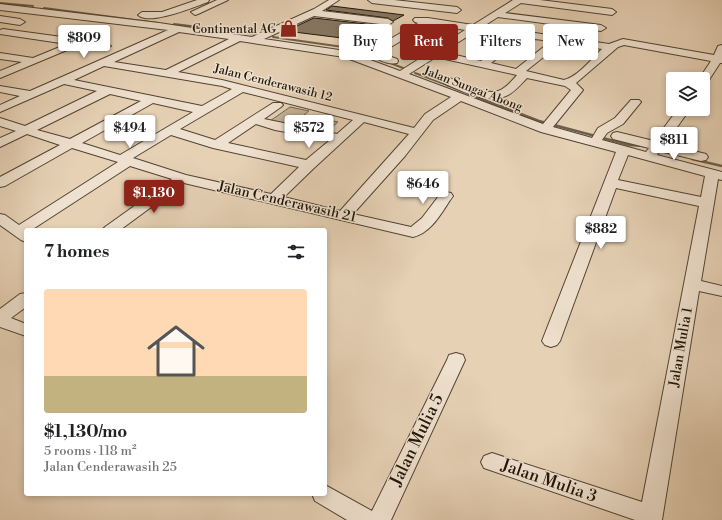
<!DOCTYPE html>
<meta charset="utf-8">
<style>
:root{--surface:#fff;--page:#f2f2f2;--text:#202124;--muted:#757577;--accent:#8f2418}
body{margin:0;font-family:"Libre Bodoni",serif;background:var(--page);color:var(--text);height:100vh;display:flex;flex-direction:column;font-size:15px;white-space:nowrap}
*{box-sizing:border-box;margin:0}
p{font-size:13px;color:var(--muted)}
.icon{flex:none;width:22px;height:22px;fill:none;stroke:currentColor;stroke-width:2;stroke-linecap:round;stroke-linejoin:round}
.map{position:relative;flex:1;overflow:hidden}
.panel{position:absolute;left:24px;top:228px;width:303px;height:268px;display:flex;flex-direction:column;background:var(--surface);border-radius:4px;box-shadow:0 2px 6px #0003}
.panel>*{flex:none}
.top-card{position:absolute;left:339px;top:24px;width:323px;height:36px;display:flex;gap:8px}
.fabs{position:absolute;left:666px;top:72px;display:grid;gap:8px}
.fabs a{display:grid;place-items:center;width:44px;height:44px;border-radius:4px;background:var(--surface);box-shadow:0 2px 6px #0003;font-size:20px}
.price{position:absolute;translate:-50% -34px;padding:0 9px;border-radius:4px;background:#fff;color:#222;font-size:13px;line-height:26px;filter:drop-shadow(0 1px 2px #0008)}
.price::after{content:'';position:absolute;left:50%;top:24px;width:12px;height:9px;margin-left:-6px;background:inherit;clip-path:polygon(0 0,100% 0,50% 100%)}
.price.current{background:var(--accent);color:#fff}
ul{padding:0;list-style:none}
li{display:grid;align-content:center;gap:8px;height:212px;padding:0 20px}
li span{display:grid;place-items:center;height:124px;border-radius:4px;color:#555}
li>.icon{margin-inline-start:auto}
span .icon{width:72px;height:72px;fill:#fffc;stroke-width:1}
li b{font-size:17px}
h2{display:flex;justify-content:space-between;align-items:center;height:48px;padding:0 20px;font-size:17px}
.chip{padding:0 14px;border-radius:4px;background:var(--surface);box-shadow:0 2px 6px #0003;font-size:14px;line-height:36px}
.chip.current{background:var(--accent);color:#fff}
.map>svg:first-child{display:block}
.green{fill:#c4b197;stroke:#72634f}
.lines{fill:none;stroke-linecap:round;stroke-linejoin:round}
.stream-far1{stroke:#6e5f4c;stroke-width:2}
.stream{stroke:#6e5f4c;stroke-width:2.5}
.building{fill:#867761;stroke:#1f1507}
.minor-casing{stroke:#514432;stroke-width:2}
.minor{fill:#efe1cf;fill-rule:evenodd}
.labels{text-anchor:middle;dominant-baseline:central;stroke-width:3;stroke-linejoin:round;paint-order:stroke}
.far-poi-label{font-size:12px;fill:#1f1507;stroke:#efe1cf;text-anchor:end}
.far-street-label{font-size:12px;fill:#1f1507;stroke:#efe1cf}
.street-label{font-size:14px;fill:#1f1507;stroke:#efe1cf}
.near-street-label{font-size:17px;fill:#1f1507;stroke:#efe1cf}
</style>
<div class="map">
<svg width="722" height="520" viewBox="0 0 722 520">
<rect width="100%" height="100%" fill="#e6d1b5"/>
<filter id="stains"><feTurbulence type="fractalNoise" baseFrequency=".005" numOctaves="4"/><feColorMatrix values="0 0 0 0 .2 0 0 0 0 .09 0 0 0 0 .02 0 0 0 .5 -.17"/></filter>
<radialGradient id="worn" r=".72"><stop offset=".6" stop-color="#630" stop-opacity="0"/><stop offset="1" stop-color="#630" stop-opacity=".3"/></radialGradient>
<path class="green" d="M290 107 309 111 304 115 338 122 326 132 270 121Z"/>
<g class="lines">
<path class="stream-far1" d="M0 3 33 6
M44 8 158 23
M174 24 256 34
M273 37 350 48 380 59
M385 61 403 68
M415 73 450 86"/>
<path class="stream" d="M447 85 463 91
M469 94 539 121 629 145 644 146
M692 159 722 166"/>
</g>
<path class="building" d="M332 6 404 15 393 21 388 18 326 10Z
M314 18 383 26 358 40 286 31Z"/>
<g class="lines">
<defs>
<path id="minor" d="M197 0H209L208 2C194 7 149 26 138 15L142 12H162Z
M217 0H228L198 14 195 15 191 12Z
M329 0H339L322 11 388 19 393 22 388 25 314 16 264 39 346 51 400 71 465 30 429 24 381 53 397 59 398 61 397 63C387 65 375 59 370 52L371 50 418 23 415 22 413 20 415 18H428L473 25 513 0H540L612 9 616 12 612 15 521 3 505 13 601 25 606 28 601 31 498 17 443 52 481 61 516 35 519 34 535 33 609 44 623 39 714 55 718 46 722 45V63H720L707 83 703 84V79H699L711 61 624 45 618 47 576 83 583 90 553 127 592 138 598 128 615 118 631 100H639L641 102 623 124 607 133 602 140 646 152 649 148 613 139 611 136 613 133 617 132 654 141 678 109H690L665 144 706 154 708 157 706 160 701 161 660 151 657 155 722 172V180L718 179 701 281 722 286V296L699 291 662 520H635L484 468 481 462 484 456 492 453 642 502 699 206 616 188 560 341 557 345 551 347 545 345 542 341 616 152 541 132 461 101 433 120 405 156 353 214 411 227 422 218 441 193 446 192 451 193 453 196C442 211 433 232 413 237L184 183 120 230H102L105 227 172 179 130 166 36 227 31 230H26V242L21 240 0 225V214L5 215 19 225 118 162 72 148 5 186 0 187V177L60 145 27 134 0 147V138L16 131 0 126V118L25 126 97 91 64 84 0 112V105L20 96 0 92V86L30 91 168 30 0 10V4L159 23 252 37 314 9ZM179 32 229 39 166 70 114 62ZM535 39 551 41 516 69 491 63 521 40ZM240 41 344 57 451 97 425 114 414 128 222 80 178 72ZM561 43 602 49C591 59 579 76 564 80L526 71ZM436 57 517 75C512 81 505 89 498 91 483 96 457 79 443 76L438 79 439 81C458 89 485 105 506 96 514 93 521 84 527 78L565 86 571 90 543 124 409 74ZM104 66 222 86 232 89 202 106 74 80ZM243 92 353 120 337 134 264 119 281 107 283 105 281 103H273L215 140 180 129ZM110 94 141 101 70 139 37 130ZM153 103 193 112 120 155 82 143ZM364 122 409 134 340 211 284 197 314 168ZM256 124 275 130 330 140 306 160 228 143ZM171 135 213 148 299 167 271 194 186 175 133 158ZM628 155 705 176 701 197 618 180Z
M368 0H394L457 7 461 10 457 13 372 3Z
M0 16 20 19 25 22 20 25 0 22Z
M3 29 106 43 111 46 106 49 79 45 0 78V71L22 62 0 59V53L33 58 67 44 0 34V30Z
M26 293V307L11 318 26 324V336L0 327V309L20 294Z
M456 353 463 355 465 360 391 520H347L315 501 312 494H325V485L372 511 447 360 449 355Z"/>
</defs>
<use href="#minor" class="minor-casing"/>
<use href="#minor" class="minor"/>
</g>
<defs>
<symbol id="shop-bare" viewBox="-9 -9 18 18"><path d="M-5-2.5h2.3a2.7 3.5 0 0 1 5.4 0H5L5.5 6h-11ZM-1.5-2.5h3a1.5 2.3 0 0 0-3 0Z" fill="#8f2418" stroke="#efe1cf" stroke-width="2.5" paint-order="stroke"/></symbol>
</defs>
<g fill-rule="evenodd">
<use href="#shop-bare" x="276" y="16" width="25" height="25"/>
</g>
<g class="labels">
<g class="far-poi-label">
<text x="276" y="29">Continental AG</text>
</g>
<g class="far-street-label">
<text transform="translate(273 83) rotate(14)">Jalan Cenderawasih 12</text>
<text transform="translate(473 89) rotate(21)">Jalan Sungai Abong</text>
</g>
<g class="street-label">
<text transform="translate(287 202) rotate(13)">Jalan Cenderawasih 21</text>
<text transform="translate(681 347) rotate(-80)">Jalan Mulia 1</text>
</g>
<g class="near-street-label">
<text transform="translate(417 440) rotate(-64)">Jalan Mulia 5</text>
<text transform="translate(549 481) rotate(19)">Jalan Mulia 3</text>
</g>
</g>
<rect width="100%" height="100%" filter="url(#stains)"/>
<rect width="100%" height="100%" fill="url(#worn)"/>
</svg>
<div class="fabs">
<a><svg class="icon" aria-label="layers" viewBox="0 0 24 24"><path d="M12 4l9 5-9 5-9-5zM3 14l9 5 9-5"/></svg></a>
</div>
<b class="price" style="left:84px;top:59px">$809</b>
<b class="price" style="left:130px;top:149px">$494</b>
<b class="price" style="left:309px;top:149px">$572</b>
<b class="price" style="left:674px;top:161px">$811</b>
<b class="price" style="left:423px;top:205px">$646</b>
<b class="price current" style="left:154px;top:214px">$1,130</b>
<b class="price" style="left:601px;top:250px">$882</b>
<div class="top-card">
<a class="chip">Buy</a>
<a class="chip current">Rent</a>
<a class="chip">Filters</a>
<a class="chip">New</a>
</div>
<section class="panel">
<h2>7 homes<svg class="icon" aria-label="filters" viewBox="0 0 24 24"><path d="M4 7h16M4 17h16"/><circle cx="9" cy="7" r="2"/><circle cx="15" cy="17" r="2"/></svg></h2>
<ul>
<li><span style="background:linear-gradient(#ffd9b3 70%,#c2b280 0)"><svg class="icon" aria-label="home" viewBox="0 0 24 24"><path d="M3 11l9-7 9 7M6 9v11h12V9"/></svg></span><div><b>$1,130/mo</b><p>5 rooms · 118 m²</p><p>Jalan Cenderawasih 25</p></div></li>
</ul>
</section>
</div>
